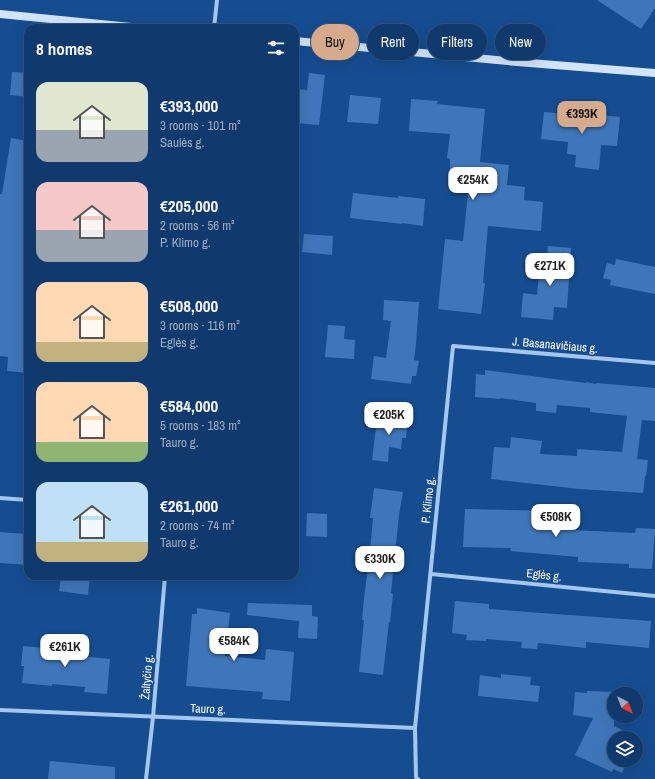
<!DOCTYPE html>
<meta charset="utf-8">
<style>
:root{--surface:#103a6d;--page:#194172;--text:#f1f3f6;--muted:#9cadc2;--line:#305480;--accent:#d6ab8b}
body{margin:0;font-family:"Archivo Narrow",sans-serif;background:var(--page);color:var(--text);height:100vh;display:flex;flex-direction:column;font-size:15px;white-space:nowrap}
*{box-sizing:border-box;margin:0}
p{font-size:13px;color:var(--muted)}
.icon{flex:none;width:22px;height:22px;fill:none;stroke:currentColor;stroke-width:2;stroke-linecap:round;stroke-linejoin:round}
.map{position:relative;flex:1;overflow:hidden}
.sheet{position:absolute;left:24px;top:24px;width:275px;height:556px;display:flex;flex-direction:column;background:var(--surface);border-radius:12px;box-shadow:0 4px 16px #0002,0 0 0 1px var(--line)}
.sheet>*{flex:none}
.top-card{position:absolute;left:311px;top:24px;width:284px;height:36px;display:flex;gap:8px}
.needle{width:26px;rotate:138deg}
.fabs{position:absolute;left:607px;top:687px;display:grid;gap:8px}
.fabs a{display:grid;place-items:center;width:36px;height:36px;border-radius:50%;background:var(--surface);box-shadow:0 4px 16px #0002,0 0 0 1px var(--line);font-size:20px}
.price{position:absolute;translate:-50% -34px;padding:0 9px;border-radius:8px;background:#fff;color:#222;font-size:13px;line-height:26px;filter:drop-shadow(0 1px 2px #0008)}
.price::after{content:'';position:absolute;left:50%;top:24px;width:12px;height:9px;margin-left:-6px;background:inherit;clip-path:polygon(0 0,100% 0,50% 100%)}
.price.active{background:var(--accent);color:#111}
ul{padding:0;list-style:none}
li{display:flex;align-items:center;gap:12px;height:100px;padding:0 12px}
li span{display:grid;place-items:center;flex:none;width:112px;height:80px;border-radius:12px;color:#555}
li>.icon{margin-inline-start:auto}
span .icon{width:48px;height:48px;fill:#fffc;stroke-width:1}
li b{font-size:17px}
h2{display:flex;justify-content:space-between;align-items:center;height:48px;padding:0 12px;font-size:17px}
.chip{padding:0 14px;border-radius:18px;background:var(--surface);box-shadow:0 4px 16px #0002,0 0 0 1px var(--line);font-size:14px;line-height:36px}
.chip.active{background:var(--accent);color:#111}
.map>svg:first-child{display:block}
.building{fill:#3f76b9}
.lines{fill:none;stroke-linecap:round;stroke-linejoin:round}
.minor{stroke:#a4c7f0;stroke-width:4}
.secondary{stroke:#d2e4fb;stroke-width:8}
.labels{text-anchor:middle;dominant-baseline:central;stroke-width:3.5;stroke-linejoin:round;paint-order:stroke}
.street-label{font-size:12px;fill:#fff;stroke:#164d91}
</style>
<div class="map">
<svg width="655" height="779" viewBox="0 0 655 779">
<rect width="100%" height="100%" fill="#164d91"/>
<path class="building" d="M597 0H655V8L641 29Z
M12 72 28 73V97L10 95Z
M309 73 325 75 319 125 295 123V89L307 90Z
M350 95 381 98 378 124 347 122Z
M411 99 438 101 437 104 485 109 480 162 509 165 507 185 525 187 524 200 543 202 541 231 488 226 483 283H485L481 314 438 309 445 239 463 241 470 174 450 172V159L447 158 450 134 409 131Z
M544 112 591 116V114L620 117 617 146 601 145 599 170 575 167 576 155 567 154 568 142 541 139Z
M11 138 28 141V204L26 229H28V301L24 356H28V373L7 371 8 357 0 356V194H2Z
M353 193 398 198V196L425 199 423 226 402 223V224L350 218Z
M304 234 333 236 332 255 302 252Z
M548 246 571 248 567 308 554 307 553 320 521 317 523 293 537 295 539 273H546Z
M616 259 655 267V294L610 285 611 280 603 278 607 263 615 265Z
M384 300 419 302 416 344 414 360 419 361 416 376H412L411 384 371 379 374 356 386 358 391 321 383 320Z
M328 325 345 326 344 339 355 340 354 359 325 357Z
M485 370 586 383V382L596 384V383L655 388V421L642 420 637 459 648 460 646 476H645L643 493 579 489 491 479 494 447 510 448 511 437 542 441 540 454 577 456V449L622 452 627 416 590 412V408L557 405 556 413 536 411V403L500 398V399L475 397 476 374 485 375Z
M379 415 408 418 406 438H402L401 449 389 447 388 462 372 460 376 427H378Z
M374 488 403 492 399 515 391 593 393 594 390 622H389L383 675 359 672 364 620H362L364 598 370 551 373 518H370Z
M465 509 553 511 551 529 635 533 636 528 655 529 652 569 629 568V564L578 562V557L510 551 511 548 463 547Z
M307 513 327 514V537L306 536Z
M0 532 28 534V565L0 563Z
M61 576H90L88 595 59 591Z
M455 601 489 604V609L651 621 649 648 586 642V648L538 643 537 649 521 648 522 642 486 639V641L466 640 467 635 452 633Z
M248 603 312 605V616L318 617 317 639 298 638 299 621 247 615Z
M197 608 230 613 225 656 265 660 266 649 294 652 290 701 262 699 263 692 186 686 192 614H197Z
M67 638 82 640 81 656 110 659 107 694 84 692 85 687 52 684V686L22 683 24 666H21L23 646 66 650Z
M501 674 531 677 530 685 540 686 538 702 478 696 480 675 501 678Z
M587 691 614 692V726L639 738 636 743V738H614V760H628L622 773 613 769 612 772 575 755 593 718 573 715 575 692 587 693Z
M50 761 115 767V779H48Z"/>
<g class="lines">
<path class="minor" d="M214 28 217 0
M0 498 28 500
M431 574 655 596
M0 710 415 728
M146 779 153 717 165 576
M418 779 416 777 415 728 453 346 655 363"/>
<path class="secondary" d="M0 14 141 28
M295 41 517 62 655 73"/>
</g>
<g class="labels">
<g class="street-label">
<text transform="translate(555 345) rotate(5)">J. Basanavičiaus g.</text>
<text transform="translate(428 500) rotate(-84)">P. Klimo g.</text>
<text transform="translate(544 575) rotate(6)">Eglės g.</text>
<text transform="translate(147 677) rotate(-85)">Žaltyčio g.</text>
<text transform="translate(208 709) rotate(2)">Tauro g.</text>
</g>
</g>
</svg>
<div class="fabs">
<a><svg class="needle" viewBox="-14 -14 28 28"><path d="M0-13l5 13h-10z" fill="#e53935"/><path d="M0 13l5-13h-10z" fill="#9cadc2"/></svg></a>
<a><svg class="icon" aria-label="layers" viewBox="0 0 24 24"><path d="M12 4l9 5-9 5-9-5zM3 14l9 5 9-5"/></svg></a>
</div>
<b class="price active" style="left:582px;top:135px">€393K</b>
<b class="price" style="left:473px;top:201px">€254K</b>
<b class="price" style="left:550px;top:287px">€271K</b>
<b class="price" style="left:389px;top:436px">€205K</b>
<b class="price" style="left:556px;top:538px">€508K</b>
<b class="price" style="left:380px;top:580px">€330K</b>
<b class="price" style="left:234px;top:662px">€584K</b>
<b class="price" style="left:65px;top:668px">€261K</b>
<div class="top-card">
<a class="chip active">Buy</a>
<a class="chip">Rent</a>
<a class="chip">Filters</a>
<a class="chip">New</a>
</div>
<section class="sheet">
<h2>8 homes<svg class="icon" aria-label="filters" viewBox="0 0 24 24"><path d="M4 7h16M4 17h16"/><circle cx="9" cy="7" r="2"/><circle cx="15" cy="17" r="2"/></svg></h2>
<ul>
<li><span style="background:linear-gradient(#dfe7d0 60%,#9aa5b1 0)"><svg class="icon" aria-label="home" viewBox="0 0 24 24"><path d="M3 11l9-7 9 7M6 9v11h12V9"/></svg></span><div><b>€393,000</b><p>3 rooms · 101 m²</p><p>Saulės g.</p></div></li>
<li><span style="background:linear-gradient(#f6c9c9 60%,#9aa5b1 0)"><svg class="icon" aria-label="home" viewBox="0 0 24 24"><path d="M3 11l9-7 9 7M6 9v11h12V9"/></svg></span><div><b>€205,000</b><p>2 rooms · 56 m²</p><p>P. Klimo g.</p></div></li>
<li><span style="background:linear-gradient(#ffd9b3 75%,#c2b280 0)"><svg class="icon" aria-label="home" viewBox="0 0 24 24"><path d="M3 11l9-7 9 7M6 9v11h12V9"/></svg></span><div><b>€508,000</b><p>3 rooms · 116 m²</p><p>Eglės g.</p></div></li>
<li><span style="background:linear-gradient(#ffd9b3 75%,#8fb573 0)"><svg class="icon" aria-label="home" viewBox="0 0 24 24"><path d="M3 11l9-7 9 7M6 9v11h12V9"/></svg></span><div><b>€584,000</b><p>5 rooms · 183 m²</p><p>Tauro g.</p></div></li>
<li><span style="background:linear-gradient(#bfe0f5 75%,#c2b280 0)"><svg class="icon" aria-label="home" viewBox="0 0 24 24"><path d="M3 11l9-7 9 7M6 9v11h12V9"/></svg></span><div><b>€261,000</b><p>2 rooms · 74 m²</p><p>Tauro g.</p></div></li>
</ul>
</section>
</div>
